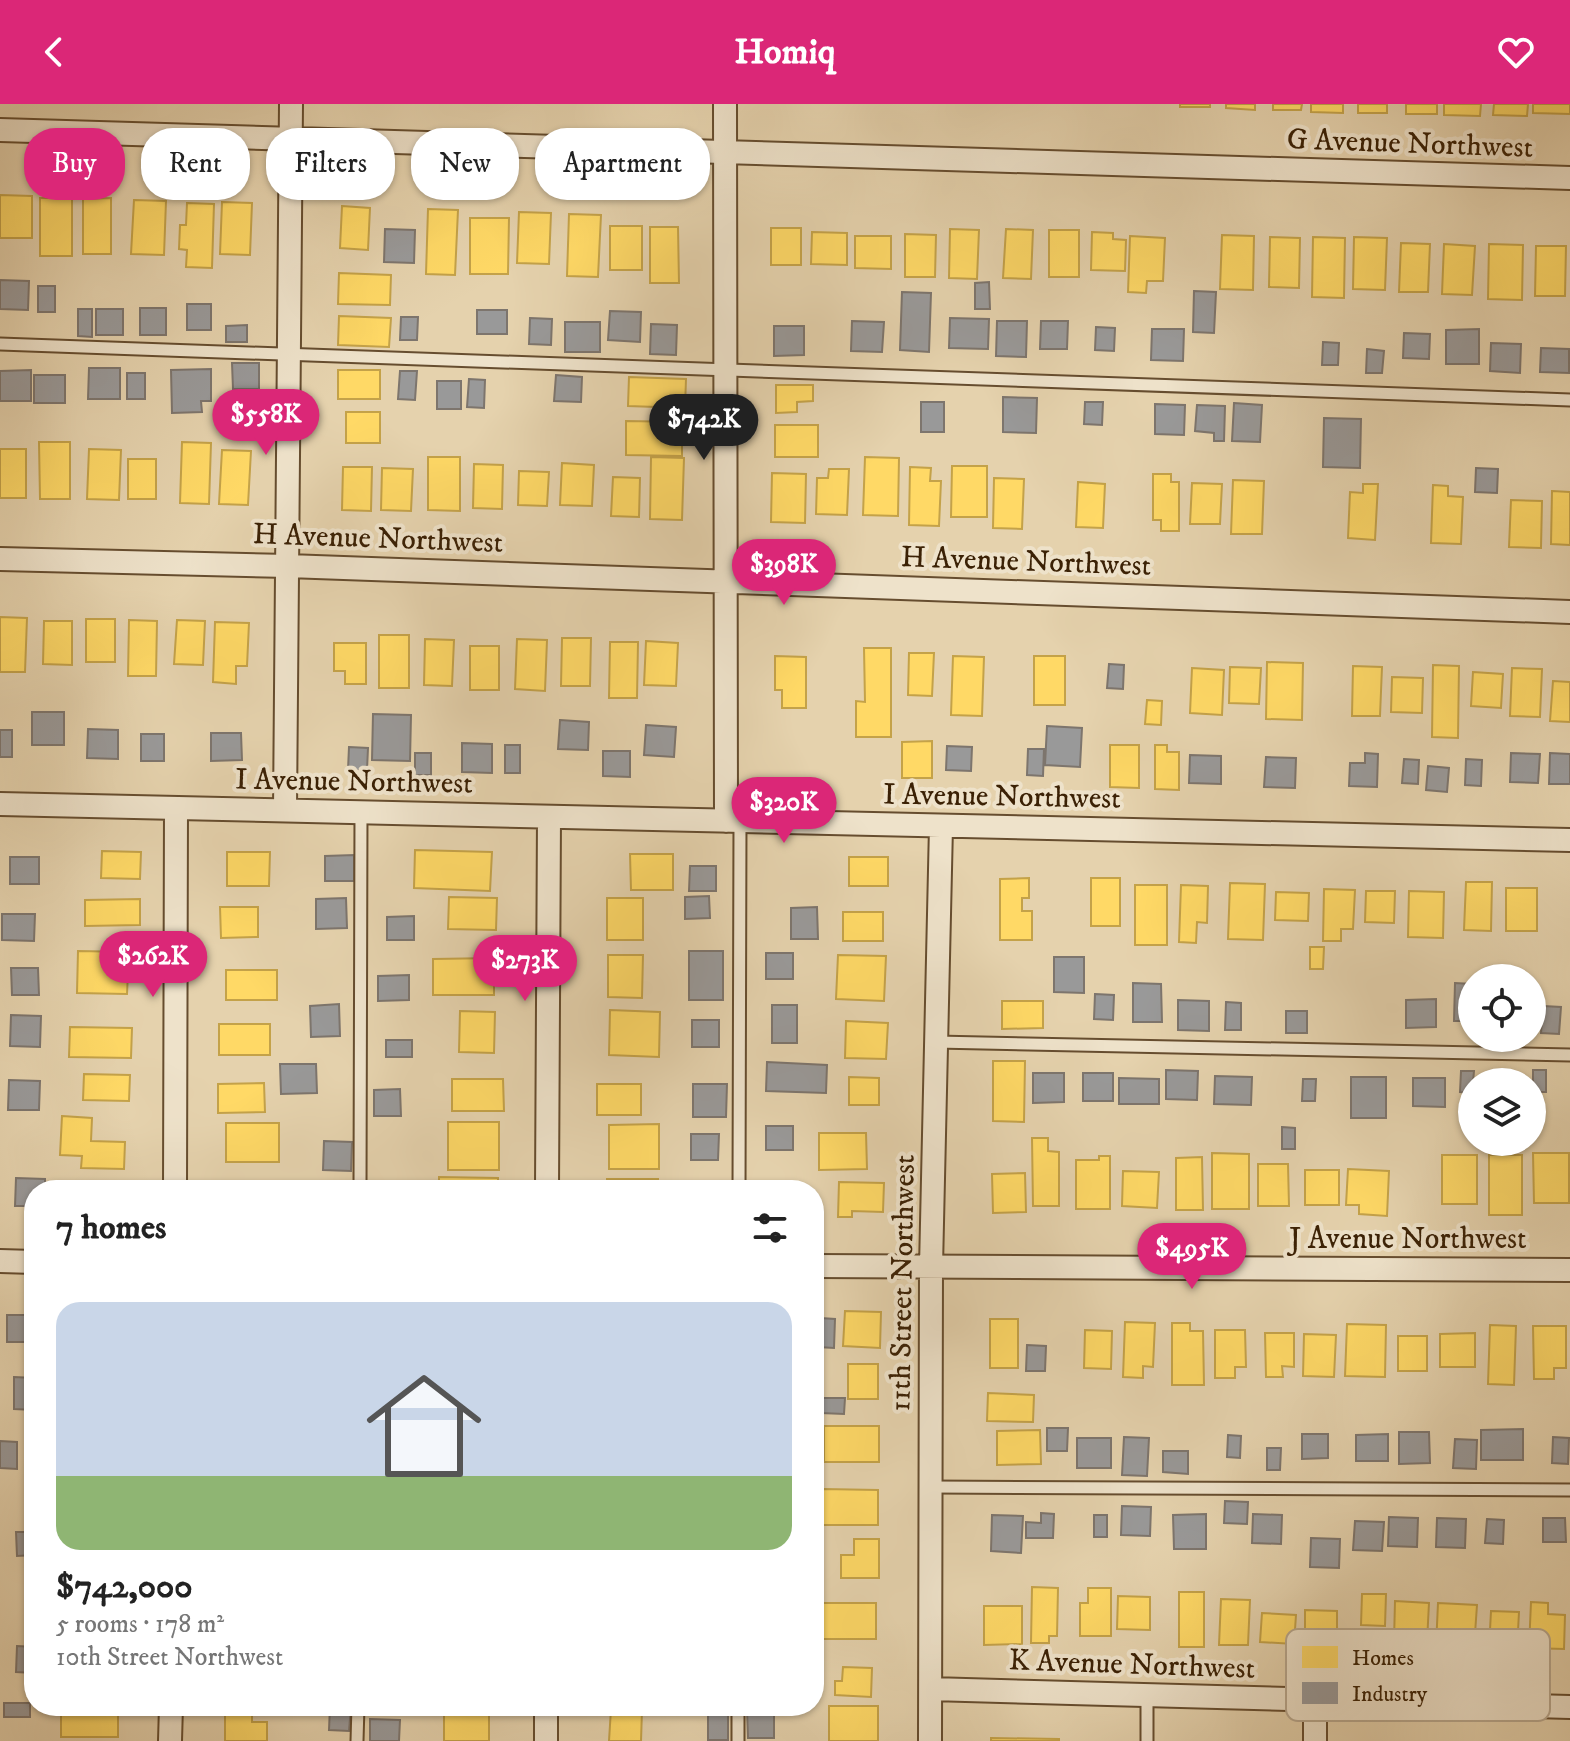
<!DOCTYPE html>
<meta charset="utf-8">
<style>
:root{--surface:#fff;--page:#f2f2f2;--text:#222;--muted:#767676;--accent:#db2777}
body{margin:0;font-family:"IM FELL DW Pica",serif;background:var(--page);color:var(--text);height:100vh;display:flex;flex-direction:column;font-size:30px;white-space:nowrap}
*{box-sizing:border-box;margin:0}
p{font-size:26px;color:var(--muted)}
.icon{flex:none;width:44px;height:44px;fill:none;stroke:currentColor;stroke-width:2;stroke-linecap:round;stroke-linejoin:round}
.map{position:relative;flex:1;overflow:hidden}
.side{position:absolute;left:24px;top:1076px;width:800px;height:536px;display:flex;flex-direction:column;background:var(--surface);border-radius:32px;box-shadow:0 2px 6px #0004}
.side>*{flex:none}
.hud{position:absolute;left:24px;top:24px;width:800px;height:72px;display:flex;gap:16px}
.tools{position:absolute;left:1458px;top:860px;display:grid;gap:16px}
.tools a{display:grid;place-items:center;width:88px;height:88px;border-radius:50%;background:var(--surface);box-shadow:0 2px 6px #0004;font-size:40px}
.price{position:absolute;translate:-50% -68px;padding:0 18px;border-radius:28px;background:var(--accent);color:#fff;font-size:26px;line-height:52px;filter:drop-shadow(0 2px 4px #0008)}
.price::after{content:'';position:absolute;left:50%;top:48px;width:24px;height:18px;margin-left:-12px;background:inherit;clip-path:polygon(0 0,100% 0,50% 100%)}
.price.current{background:#222;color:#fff}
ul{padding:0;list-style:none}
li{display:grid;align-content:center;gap:16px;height:424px;padding:0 32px}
li span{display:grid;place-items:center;height:248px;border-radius:24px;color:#555}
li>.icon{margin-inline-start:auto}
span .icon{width:144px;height:144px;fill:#fffc;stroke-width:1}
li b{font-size:34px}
h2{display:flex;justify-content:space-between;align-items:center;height:96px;padding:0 32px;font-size:34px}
.pill{padding:0 28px;border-radius:32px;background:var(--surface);box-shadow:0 2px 6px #0004;font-size:28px;line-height:72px}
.pill.current{background:var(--accent);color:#fff}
header{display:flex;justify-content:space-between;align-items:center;height:104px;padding:0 32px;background:var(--accent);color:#fff;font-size:36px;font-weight:800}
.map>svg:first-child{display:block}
.homes{fill:#ffd966;stroke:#c4a249;stroke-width:2}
.industry{fill:#999;stroke:#7d756d;stroke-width:2}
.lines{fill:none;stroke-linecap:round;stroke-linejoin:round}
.lane-casing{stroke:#664d2f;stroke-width:15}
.street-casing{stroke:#664d2f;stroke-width:26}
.lane{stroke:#eee2ca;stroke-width:11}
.street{stroke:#eee2ca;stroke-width:22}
.labels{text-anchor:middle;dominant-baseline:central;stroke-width:8;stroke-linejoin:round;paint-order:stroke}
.street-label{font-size:30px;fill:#3b2105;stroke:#eee2ca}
.key{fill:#eee2ca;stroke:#b8a88f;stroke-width:2}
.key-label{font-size:22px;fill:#3b2105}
</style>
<header><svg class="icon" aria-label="back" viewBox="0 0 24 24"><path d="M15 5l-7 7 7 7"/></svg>Homiq<svg class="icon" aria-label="heart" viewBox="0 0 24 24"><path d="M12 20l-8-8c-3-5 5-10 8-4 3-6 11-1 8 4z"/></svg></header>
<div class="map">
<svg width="1570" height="1637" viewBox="0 0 1570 1637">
<rect width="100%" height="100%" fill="#e5d2ad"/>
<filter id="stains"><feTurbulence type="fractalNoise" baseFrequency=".0025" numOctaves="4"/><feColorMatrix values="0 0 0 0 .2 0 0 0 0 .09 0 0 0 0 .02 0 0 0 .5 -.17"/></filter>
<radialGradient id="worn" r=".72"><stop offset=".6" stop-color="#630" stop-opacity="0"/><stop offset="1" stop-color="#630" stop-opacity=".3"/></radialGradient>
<path class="homes" d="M1180 0H1210V3H1180Z
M1226 0H1255V6L1226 4Z
M1273 0H1302L1301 6H1273Z
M1311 0H1343V9L1311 8Z
M1358 0H1387V9H1358Z
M1406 0H1437V10H1406Z
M1444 0H1481L1480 12 1444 11Z
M1494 0H1528L1527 12 1493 11Z
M1533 0H1570V10L1533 9Z
M0 91 32 92V134H0Z
M40 94H72V152H40Z
M111 94V150H83V95Z
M134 96 166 97 164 151 131 150Z
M222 98 252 99 250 151 220 150Z
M187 99 214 100 212 164 186 163 187 146 179 145 180 121H186Z
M342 102 370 104 368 146 340 144Z
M428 105 458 106 455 171 426 170Z
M519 108 551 109 549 160 517 159Z
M569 110 601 111 598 173 567 172Z
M470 114H509L508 170H470Z
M610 122H642V166H610Z
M650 123H678L679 179H650Z
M771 124H801V161H771Z
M950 125 979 126 977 175 949 174Z
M1006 125 1033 126 1031 175 1003 174Z
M1049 126H1079V173H1049Z
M812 128 847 129V161L811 160Z
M1092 128 1113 129V135L1126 136 1125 167 1091 166Z
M905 130 936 131 935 173H905Z
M1222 131 1254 132 1253 186 1220 185Z
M855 132H891V165L855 164Z
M1130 132 1165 134 1163 177H1147L1146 189 1128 188Z
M1270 133 1300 134 1299 184 1269 183Z
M1313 133 1345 134 1344 194 1312 193Z
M1354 133 1387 134 1385 186 1353 185Z
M1401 139 1430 140 1428 188H1399Z
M1444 140 1475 142 1472 191 1442 190Z
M1489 140 1523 141 1522 196 1488 195Z
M1536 142H1566L1565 192H1535Z
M339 169 391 171 390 201 338 200Z
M339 212 391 214 389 243 338 241Z
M338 266H380V295H338Z
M629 273 686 275 685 304 628 302Z
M776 281H813V297L797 298V308L776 309Z
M346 308H380V339H346Z
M626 317 682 318V352L626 351Z
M775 321H818V353H775Z
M39 338H70V395H40Z
M182 338 211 339 209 400 180 399Z
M0 345H26V394H0Z
M89 345 121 346 119 396 87 395Z
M222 346 251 347 248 401 219 400Z
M428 353H460V407L428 406Z
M651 353 684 354 682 416 650 415Z
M865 353 899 354 898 412 863 411Z
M128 355H156V395H128Z
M562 359 594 361 592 402 560 401Z
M474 360 503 361 502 405 473 404Z
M952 362H987V413H951Z
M343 363H372L371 407 342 406Z
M910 363 931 364 930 377H941L939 422 909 421Z
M382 364 413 365 411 407 381 406Z
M829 365H849L847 411 816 410 817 374H828Z
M519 367 549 368 547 402 518 401Z
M772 369 806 370 805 419 771 418Z
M1153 370H1171V378H1179V427H1161V416H1153Z
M613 373 640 374 639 413 611 412Z
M994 374 1024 375 1022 425 993 424Z
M1233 376 1264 377 1262 430H1231Z
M1078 378 1105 380 1103 424 1076 423Z
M1192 379 1222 380 1220 420H1190Z
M1363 380H1378L1375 436 1348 434 1350 388 1363 389Z
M1433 381 1448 382V392L1463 393 1461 440 1431 439Z
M1552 387 1570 388V441L1551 440Z
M1511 396 1542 397 1541 444 1509 443Z
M0 513 27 514 25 568H0Z
M86 515H115V558H86Z
M129 516 157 517 156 572H128Z
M177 516 205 517 203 561 174 560Z
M44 517H72V561L43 560Z
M215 518 249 519 247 562H236V580L213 578Z
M379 531H409V584H379Z
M562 534H591L590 582H561Z
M425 535 454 536 452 582 424 581Z
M517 535 547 536 545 587 515 585Z
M646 537 678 539 676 582 644 581Z
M610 538H638L637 594H609Z
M334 539H366V580H345V567H334Z
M470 542H499V586H470Z
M864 544H891V633H856V597L865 598Z
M909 549H934L932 592 908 591Z
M775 552 806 553V604H782V586H775Z
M953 552 984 553 982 612 951 611Z
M1034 552H1065V601H1034Z
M1267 558 1303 559 1302 616 1266 615Z
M1433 561 1459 562 1458 634 1432 633Z
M1353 562 1382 563 1380 612H1352Z
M1230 563 1261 564 1259 600 1229 599Z
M1192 564 1224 566 1222 611 1190 609Z
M1512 564 1542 565 1540 613 1510 612Z
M1473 568 1503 570 1501 604 1471 602Z
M1392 573 1423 574 1422 609 1391 608Z
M1553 577 1570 578V618L1550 617Z
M1147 596 1162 597 1161 621 1145 620Z
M932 637V674H902V638Z
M1110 641H1139V684L1110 683Z
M1155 641H1167V648H1179V686L1155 685Z
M415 746 492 748 490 787 414 784Z
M102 747 141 748 140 775 101 774Z
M227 748H270L269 782H227Z
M630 750H673V786H631Z
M849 753H888V782H849Z
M1029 774V794H1022V807H1032V836H1000V775Z
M1091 774H1120V822H1091Z
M1466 778H1492L1491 827 1464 826Z
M1230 779 1265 780 1263 836 1228 835Z
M1135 781H1167V841H1135Z
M1181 781 1208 782 1207 819 1197 818 1196 839 1179 838Z
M1506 784H1537V827H1506Z
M1324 785 1355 786 1353 825H1341V837H1323Z
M1366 787H1395L1394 819 1365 818Z
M1409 787 1444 788 1443 834 1408 833Z
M1276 788 1309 789 1308 817 1275 816Z
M449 793 497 794 496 826 448 825Z
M607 794H643V836H607Z
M140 795V821L85 822V796Z
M220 803H258V833L221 834Z
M843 808H883V837H843Z
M1310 843H1324L1323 865H1310Z
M78 847 129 848 127 890 77 889Z
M608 851H643L642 894 608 893Z
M838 851 886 852 884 897 836 895Z
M494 854V891H433V855Z
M226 866H277V896H226Z
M1002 897H1043V924L1002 925Z
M610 906 660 908 659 953 609 951Z
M460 907 495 908 494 949 459 948Z
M846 917 888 919 886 955 845 954Z
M219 920H270V951H219Z
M70 923 132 924 131 954 69 953Z
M993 957H1025L1024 1018 993 1017Z
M84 970 130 971 129 997 83 996Z
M849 973 879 974V1001H849Z
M452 975H503L504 1007H452Z
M264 979 265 1008 218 1009V980Z
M597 980H641V1011H597Z
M62 1012 92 1014 91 1037 125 1038 124 1065 81 1064 82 1052 60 1051Z
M448 1018H499V1066H448Z
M226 1019H279V1058H226Z
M659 1020V1065H609V1021Z
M819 1029H866L867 1065 819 1066Z
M1032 1034H1048V1047L1059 1048V1102H1033Z
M1212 1049 1249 1050V1105H1212Z
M1533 1049H1569V1099H1534Z
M1442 1051H1477V1100H1442Z
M1489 1051H1522V1111H1489Z
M1099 1052H1110V1105H1076V1056H1099Z
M1202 1053 1203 1106H1176V1054Z
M1258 1060H1288L1289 1102H1258Z
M1348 1065 1389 1067 1387 1112 1359 1110V1101H1346Z
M1305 1066H1339V1101H1305Z
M1123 1067 1159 1068 1157 1104 1122 1102Z
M1025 1069 1026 1108 993 1109 992 1070Z
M439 1073 498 1074V1086H439Z
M607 1075H658V1086H607Z
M839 1078 884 1079 883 1108 852 1107V1113H838Z
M259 1080V1086H225V1081Z
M81 1084H125V1086H81Z
M845 1207 881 1208 880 1244 843 1242Z
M990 1215H1018V1264H990Z
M1125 1218 1155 1219 1153 1263 1143 1262V1274L1123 1273Z
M1172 1219H1190V1227H1203L1204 1281H1172Z
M1347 1220 1386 1221 1385 1273 1345 1272Z
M1490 1221 1516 1222 1514 1281 1488 1280Z
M1533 1222H1566V1264H1554V1275H1534Z
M1085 1226 1112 1227 1111 1265 1084 1264Z
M1215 1226H1245L1246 1263H1235V1274H1215Z
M1265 1229H1294V1263L1282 1262 1283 1273H1266Z
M1475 1229V1263H1440V1230Z
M1304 1230 1336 1231 1334 1273 1303 1272Z
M1398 1232H1427V1267H1398Z
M848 1260H878V1295H848Z
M988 1289 1034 1291 1033 1318 987 1317Z
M824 1322H879V1358H824Z
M1040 1326 1041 1360 997 1361V1327Z
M823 1385 878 1386V1421H823Z
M854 1435H879V1474H841V1451H854Z
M1032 1483 1058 1484 1057 1532H1049V1539H1031Z
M1088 1484H1111V1532H1080V1499H1088Z
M1179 1488H1204V1543H1179Z
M1362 1490H1386L1385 1522 1361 1521Z
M1118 1492 1150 1493V1526L1117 1525Z
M1221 1495 1250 1496 1248 1541H1219Z
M1395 1497 1429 1499 1427 1538 1394 1537Z
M1531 1498 1548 1499V1510L1565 1511 1564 1545 1529 1544Z
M814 1499H876V1535H814Z
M1438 1499 1477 1501 1474 1544 1436 1543Z
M984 1502H1022V1540L984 1541Z
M1305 1506 1337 1507V1538H1326V1544L1305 1543Z
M1491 1507 1519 1508 1517 1546 1489 1545Z
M1262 1509 1296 1511 1294 1540 1260 1538Z
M843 1563 872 1564 871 1593 835 1591V1577H842Z
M61 1602H118V1633H61Z
M444 1602H489V1637H444Z
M829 1602H878V1637H829Z
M225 1604H252V1618H267V1637H225Z
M611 1605 642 1606 641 1637H609Z
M991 1634 1059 1635V1637H991Z"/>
<path class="industry" d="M385 125 415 126 414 159 384 158Z
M0 176 29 177 28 206 0 205Z
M989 178 990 205H975V179Z
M38 182H55V208H38Z
M1194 187 1216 188 1214 229 1193 228Z
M902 188 931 189 929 248 900 246Z
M187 200H211V226H187Z
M140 204H166V231H140Z
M78 205H92V233L78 232Z
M96 205H123V231H96Z
M477 206H507V230H477Z
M610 207 641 208 640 238 608 236Z
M401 213H418L417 236H400Z
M530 214 552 215 551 241 529 240Z
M950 214 989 215 988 245 949 244Z
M852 217 884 218 882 248 851 247Z
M997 217H1027L1026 253 996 252Z
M1041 217H1068L1067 245H1040Z
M565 218H600V248H565Z
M651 220 677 221 676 251 650 250Z
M247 221V238H226V222Z
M774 222H804V251L774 252Z
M1096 223 1115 224 1114 247 1095 246Z
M1152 225H1184L1183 257 1151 256Z
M1479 225V260H1446V226Z
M1404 229 1430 230 1429 255 1403 254Z
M1323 238 1339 239 1338 261H1322Z
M1491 239 1521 240 1520 269 1490 267Z
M1541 244 1569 245V269L1540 268Z
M1367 245 1384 247 1382 269H1366Z
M232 259H259V285H233Z
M89 264H120V295H88Z
M211 265V297H201L202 308 172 309 171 266Z
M31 266V297H0V267Z
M400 267H417L415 296 398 295Z
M127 269H145V295H127Z
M34 271H65V299H34Z
M556 271 582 273 581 298 554 297Z
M469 275 485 276 484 304 467 303Z
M437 277H461V305H437Z
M1003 293 1037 294 1036 329 1003 328Z
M921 298H944V328H921Z
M1085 298H1103L1102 321 1084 320Z
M1234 299 1262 301 1260 338 1232 337Z
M1155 300 1185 301 1184 331 1155 330Z
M1197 301 1225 302 1224 337H1214V329L1195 327Z
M1324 314 1361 315 1360 364 1323 363Z
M1476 364 1498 365 1497 389 1475 388Z
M1109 560 1124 561 1123 585 1107 584Z
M32 608H64V641H32Z
M373 610 411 611 410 657 372 656Z
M560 616 589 618 588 646 558 645Z
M646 621 676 623 674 653 644 651Z
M1047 622 1082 624 1080 663 1045 661Z
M88 625 118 626V655L87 654Z
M0 626H12V653H0Z
M211 629H241L242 656 211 657Z
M141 630H164V657H141Z
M462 639 492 640V669L462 668Z
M505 641H520V669H505Z
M947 642 972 643 971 667 946 666Z
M349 643 368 644 367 666H348Z
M1028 645H1044L1043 672 1027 671Z
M603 647H630V673L603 672Z
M415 649H431V671H415Z
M1365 649 1378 650 1377 683 1349 682 1350 659H1365Z
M1511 649 1540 650 1538 679 1510 678Z
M1550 649 1570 650V680H1549Z
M1190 651 1221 652V680L1189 679Z
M1266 653 1296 654 1295 684 1264 683Z
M1404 655 1419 656 1418 680 1402 679Z
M1466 655 1482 656 1481 682 1465 681Z
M1428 662 1449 664 1447 688 1426 686Z
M354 751V777H325V752Z
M10 753H39V780H10Z
M690 762H716V787H689Z
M709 792 710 814 685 815V793Z
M346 794 347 824 316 825V795Z
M817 803 818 835H791V804Z
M2 810H35L34 837 2 836Z
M414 812V836H387V813Z
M689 847H723V896H689Z
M766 849H793V875H766Z
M1054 853H1084V889L1054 888Z
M11 864H38L39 891H12Z
M409 871V896L378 897V872Z
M1133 879 1161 880 1162 918H1133Z
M1455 879 1472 880V917H1454Z
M1095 890 1114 891 1113 916 1094 915Z
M1436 895V923L1406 924V896Z
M1178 896 1209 897V927L1178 926Z
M1226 898 1241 899V926H1225Z
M339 900 340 932 311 933 310 902Z
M772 901H797V939H772Z
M1543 902 1561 903 1559 930 1541 929Z
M1286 907H1307V929H1286Z
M11 911 41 912 40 943 10 942Z
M692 916H719V943H692Z
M386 936H412V953H386Z
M767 958 827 961 826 989 766 987Z
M280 960H316L317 989 281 990Z
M1166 966 1198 967 1197 996 1166 995Z
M1533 966H1546V988H1533Z
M1461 967H1474L1472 989 1460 988Z
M1033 969H1064V998L1033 999Z
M1083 969H1113V997H1083Z
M1215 972 1252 973 1251 1001 1214 1000Z
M1351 973H1386V1014H1351Z
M1119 974 1159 975V1000H1119Z
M1413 974H1445V1003L1413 1002Z
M1303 975H1316L1315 997H1302Z
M9 976 40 977 39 1006H8Z
M693 980H727L726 1013H693Z
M400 985 401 1012H374V986Z
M766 1022H793V1046H766Z
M1282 1023 1295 1024V1045H1282Z
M691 1030H719L718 1056H691Z
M324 1037 352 1038 351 1067 323 1066Z
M16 1074 45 1075V1086H34V1102H15Z
M7 1211H27V1238H7Z
M820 1214 835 1215 834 1244 818 1243Z
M1027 1241 1046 1242 1045 1267H1026Z
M14 1273 34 1274V1306L14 1305Z
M821 1294H845L844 1310 821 1309Z
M1047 1324H1068L1067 1347H1047Z
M1523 1325V1356H1481V1326Z
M1399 1328H1429L1430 1359 1399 1360Z
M1302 1330H1328V1354L1302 1355Z
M1388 1330V1357H1356V1331Z
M1228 1331 1241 1332 1240 1354 1227 1353Z
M1124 1333 1149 1334 1147 1372 1122 1371Z
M1553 1333 1569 1334 1568 1360 1552 1359Z
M1077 1334H1111V1364H1077Z
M1455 1335 1477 1336 1476 1365 1453 1364Z
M0 1337 17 1338V1365L0 1364Z
M1267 1344H1281L1280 1366H1267Z
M1163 1347H1188V1370L1163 1368Z
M30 1364H34V1397H30Z
M1225 1397 1248 1398 1247 1420 1224 1419Z
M1122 1402 1151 1403 1150 1432 1121 1431Z
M1041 1409 1054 1410 1053 1434H1026V1418L1041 1419Z
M1206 1410V1445H1174L1173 1411Z
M1253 1410 1282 1411 1281 1440 1252 1439Z
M992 1411 1023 1412 1021 1449 991 1447Z
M1094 1411H1107V1433H1094Z
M1389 1413 1418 1414 1417 1443 1388 1442Z
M1437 1414 1466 1415 1465 1444 1436 1443Z
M1543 1414H1565L1566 1438H1543Z
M1487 1415 1504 1416 1503 1440 1485 1439Z
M1355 1417 1384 1418 1382 1447 1353 1446Z
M16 1428H34V1451L17 1452Z
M1311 1434 1340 1435 1339 1464 1310 1463Z
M17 1542 34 1543V1569L16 1568Z
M4 1599H30V1613H4Z
M330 1602H351L349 1627 329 1626Z
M747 1606 774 1607V1634H748Z
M708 1611H728V1636H708Z
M370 1615 400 1616 399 1637H370Z"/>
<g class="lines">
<defs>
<path id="lane" d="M0 240 1570 296
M936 938 1570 951
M360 1086 361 708
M739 1086 740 717
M932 1383 1570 1386
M357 1637 358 1602
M738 1637V1602
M1147 1637V1592"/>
<path id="street" d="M725 0 726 717
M0 26 1570 74
M0 455 288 462 1570 508
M0 700 1570 736
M285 706 291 0
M175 1086 176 704
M547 1086 549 713
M0 1157 34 1158
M814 1162 1570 1166
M931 1585 1570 1603
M170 1637 171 1602
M546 1637V1602
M930 1637 931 1163 941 722
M1315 1637V1597"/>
</defs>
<use href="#lane" class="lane-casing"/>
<use href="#street" class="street-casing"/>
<use href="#lane" class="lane"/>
<use href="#street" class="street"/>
</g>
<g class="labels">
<g class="street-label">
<text transform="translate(1410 40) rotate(2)">G Avenue Northwest</text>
<text transform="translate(378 435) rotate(2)">H Avenue Northwest</text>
<text transform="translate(1026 458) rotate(2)">H Avenue Northwest</text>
<text transform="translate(354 678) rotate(1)">I Avenue Northwest</text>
<text transform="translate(1002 693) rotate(1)">I Avenue Northwest</text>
<text x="1408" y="1135">J Avenue Northwest</text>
<text transform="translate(903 1179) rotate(-89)">11th Street Northwest</text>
<text transform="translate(1132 1561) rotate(2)">K Avenue Northwest</text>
</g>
</g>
<rect x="1286" y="1525" width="264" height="92" rx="12" class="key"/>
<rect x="1302" y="1542" width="36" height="22" fill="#ffd966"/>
<rect x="1302" y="1578" width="36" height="22" fill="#999"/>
<g class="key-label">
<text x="1352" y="1561">Homes</text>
<text x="1352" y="1597">Industry</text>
</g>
<rect width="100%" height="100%" filter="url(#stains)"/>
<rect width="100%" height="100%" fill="url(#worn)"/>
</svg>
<div class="tools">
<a><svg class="icon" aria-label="locate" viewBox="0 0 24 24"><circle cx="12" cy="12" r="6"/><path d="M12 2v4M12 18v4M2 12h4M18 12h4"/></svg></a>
<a><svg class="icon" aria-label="layers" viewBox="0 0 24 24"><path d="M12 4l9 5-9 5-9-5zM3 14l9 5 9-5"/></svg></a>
</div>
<b class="price" style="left:266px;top:353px">$558K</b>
<b class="price current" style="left:704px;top:358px">$742K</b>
<b class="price" style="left:784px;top:503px">$398K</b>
<b class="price" style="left:784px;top:741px">$320K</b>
<b class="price" style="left:153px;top:895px">$262K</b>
<b class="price" style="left:525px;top:899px">$273K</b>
<b class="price" style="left:1192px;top:1187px">$495K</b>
<div class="hud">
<a class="pill current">Buy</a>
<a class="pill">Rent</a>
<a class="pill">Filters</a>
<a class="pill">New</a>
<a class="pill">Apartment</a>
</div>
<section class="side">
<h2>7 homes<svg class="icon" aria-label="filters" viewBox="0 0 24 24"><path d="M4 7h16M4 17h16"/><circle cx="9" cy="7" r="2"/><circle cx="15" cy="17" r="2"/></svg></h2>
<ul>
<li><span style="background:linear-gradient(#c9d6e8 70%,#8fb573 0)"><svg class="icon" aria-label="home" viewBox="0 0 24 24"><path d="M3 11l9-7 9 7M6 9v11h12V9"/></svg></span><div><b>$742,000</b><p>5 rooms · 178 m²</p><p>10th Street Northwest</p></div></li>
</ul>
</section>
</div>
